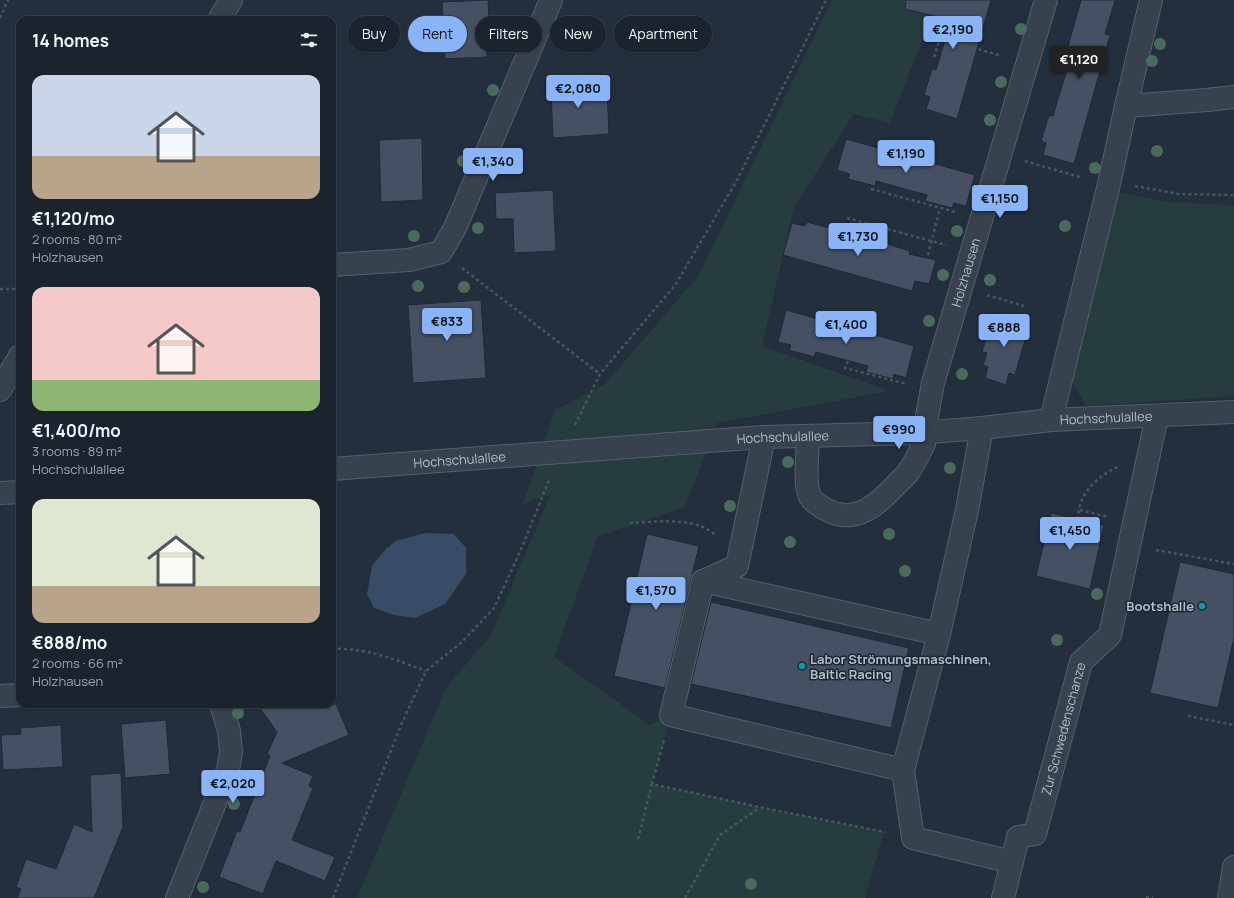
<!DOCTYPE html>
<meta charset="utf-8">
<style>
:root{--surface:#1b232e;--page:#282f3a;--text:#f1f3f6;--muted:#a0a4aa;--line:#39404a;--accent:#8ab4f8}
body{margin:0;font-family:Manrope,sans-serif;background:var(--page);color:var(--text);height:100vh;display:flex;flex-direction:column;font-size:15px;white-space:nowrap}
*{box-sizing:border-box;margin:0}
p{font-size:13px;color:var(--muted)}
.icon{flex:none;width:22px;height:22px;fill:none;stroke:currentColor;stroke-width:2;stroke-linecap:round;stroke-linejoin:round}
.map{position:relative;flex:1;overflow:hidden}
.sheet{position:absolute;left:16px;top:16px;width:320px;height:692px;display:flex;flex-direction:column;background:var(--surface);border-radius:12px;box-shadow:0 1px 3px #0004,0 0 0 1px var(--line)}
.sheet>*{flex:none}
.hud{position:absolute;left:348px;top:16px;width:380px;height:36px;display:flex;gap:8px}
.price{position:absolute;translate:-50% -34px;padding:0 9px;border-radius:4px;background:var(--accent);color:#111;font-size:13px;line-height:26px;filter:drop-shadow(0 1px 2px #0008)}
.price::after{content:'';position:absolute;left:50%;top:24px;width:12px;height:9px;margin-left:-6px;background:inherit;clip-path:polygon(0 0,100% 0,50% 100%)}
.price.current{background:#222;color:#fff}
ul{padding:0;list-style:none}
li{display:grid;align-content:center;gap:8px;height:212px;padding:0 16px}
li span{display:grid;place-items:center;height:124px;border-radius:12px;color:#555}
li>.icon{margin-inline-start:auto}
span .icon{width:72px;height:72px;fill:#fffc;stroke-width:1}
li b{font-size:17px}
h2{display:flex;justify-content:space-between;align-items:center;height:48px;padding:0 16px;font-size:17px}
.tag{padding:0 14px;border-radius:18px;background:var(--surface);box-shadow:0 1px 3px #0004,0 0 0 1px var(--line);font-size:14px;line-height:36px}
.tag.current{background:var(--accent);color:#111}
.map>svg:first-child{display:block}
.green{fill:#263c3f}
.water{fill:#394c67}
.building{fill:#455162;stroke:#1f2835}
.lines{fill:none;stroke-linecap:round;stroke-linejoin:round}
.minor-casing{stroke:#565f6c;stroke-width:24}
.path{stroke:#44595c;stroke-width:2.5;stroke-dasharray:3 3;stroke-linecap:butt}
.minor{stroke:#38414e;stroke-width:22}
.tree{fill:#4b6a5d}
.culture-dot{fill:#0f9aa8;stroke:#1d2633;stroke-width:1.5}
.labels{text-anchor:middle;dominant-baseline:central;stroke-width:3;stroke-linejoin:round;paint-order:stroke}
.street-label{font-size:13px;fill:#b4bcc9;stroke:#1d2633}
.poi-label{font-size:13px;font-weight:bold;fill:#b4bcc9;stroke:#1d2633;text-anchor:end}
</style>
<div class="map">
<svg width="1234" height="898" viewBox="0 0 1234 898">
<rect width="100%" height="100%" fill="#242f3e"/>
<path class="green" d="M832 0H938L890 123 854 114 794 207 762 346 890 391 717 423 685 507 598 536 554 657 650 725 671 715 652 784 759 807 884 832 865 898H357L446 688 491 635 550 495 523 504 555 410 605 384 699 275Z
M1117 192 1169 202 1234 205V396L1086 406 1069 377Z"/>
<path class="water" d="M425 533 454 534 466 548V574L445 604 415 618 394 615 374 608 367 594 372 566 386 549 396 541Z"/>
<path class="building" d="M488 0 490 37H487V57L445 59 442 2Z
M906 0H991L957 119 926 109 930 97 924 95 932 69 936 70 951 20 905 9Z
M1081 0H1115L1105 34 1110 35 1074 164 1043 155 1046 143 1041 141 1049 115 1053 116 1068 66 1063 64Z
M581 77 582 89 607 88 609 134 553 138 551 91H553L552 79Z
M422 138 423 200 381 202 379 140Z
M846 139 975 175 966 206 954 203 952 208 925 201 927 195 876 181 875 186 848 179 850 174 837 170Z
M553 190 556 251 514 253 513 219H496L495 193Z
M807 222 833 229 832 234 882 248 884 243 910 251 909 254 936 260 929 284 915 281 912 291 783 255 792 223 805 226Z
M481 300 486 378 413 383 408 305Z
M786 310 914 346 906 378 894 374 893 379 866 372 868 366 816 352 814 357 789 350 791 345 778 342Z
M998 314 1030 323 1015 375 1009 373 1006 385 985 378 988 367 983 365 987 353 982 352 990 325 994 327Z
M1051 513 1104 525 1090 589 1036 576Z
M647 534 699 546 665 688 614 676Z
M1180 562 1234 574V638L1218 708 1150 693Z
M711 602 909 648 891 728 691 684Z
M257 704H336L349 735 282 763 313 776 309 786 313 788 292 840 335 857 325 881 276 861 263 894 219 877 237 831 240 832 270 756 267 754 277 732Z
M166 720 170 774 125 778 121 724Z
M61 725 63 767 3 770 1 735 21 734 20 728Z
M121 773 123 827 94 898H17L21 889 16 887 26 859 56 869 74 824 92 832 90 775Z"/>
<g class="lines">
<defs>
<g id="minor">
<path d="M219 20 231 0"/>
<path d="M1126 106 1151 0"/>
<path d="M332 265 409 260 441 252 455 228 551 0"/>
<path d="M0 390 20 356"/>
<path d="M1051 420 1109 184 1126 106 1207 100 1234 97"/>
<path d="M982 428 967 510 939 634 903 770 913 838 1012 862"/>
<path id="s1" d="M924 432 933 383 1046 0"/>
<path d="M808 436C808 451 804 480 809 494 811 501 822 508 829 511 856 524 877 505 895 486 899 481 905 477 909 471 915 463 919 453 924 444L918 433"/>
<path id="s2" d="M332 469 764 437 918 433 982 428 1051 420 1234 412"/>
<path d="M0 493 20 492"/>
<path d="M703 581 671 715 903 770"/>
<path d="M703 581 939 634"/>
<path d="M703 581 737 566 764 437"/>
<path d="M0 696 20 695"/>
<path d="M177 898 228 770 231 752 229 731 221 704"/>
<path id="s3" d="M1003 898 1018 837 1035 834 1081 662 1110 635 1157 416"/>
<path d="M1229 898 1234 867"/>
</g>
</defs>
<use href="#minor" class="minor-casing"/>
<path class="path" d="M0 18 8 0
M940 38 945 20
M934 57 940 38 1002 56
M1025 161 1083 178
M1135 186 1178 194 1234 195
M871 189 956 212
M847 218 946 245
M928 255 940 208
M462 268 600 374
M0 289H20
M987 295 1024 306
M848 361 845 368 907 384
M575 425 600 374 676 284 737 180 826 0
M1080 510 1108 517
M1077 519C1079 513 1079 505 1082 500 1088 485 1105 472 1120 466
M630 523C653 522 681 518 703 527 708 529 712 533 717 535
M1156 550 1234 564
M332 649C365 647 396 660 426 671
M1188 716 1234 725
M652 784 664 740
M638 839 652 784 759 807 885 832
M1146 897 1153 898
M333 898 401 725 426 671 462 642 494 608 510 574 525 540 549 480
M685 898 720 835 759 808"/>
<use href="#minor" class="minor"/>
</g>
<g class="tree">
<circle cx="523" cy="26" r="6"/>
<circle cx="1021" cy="29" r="6"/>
<circle cx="1160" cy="44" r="6"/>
<circle cx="1152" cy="61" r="6"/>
<circle cx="1001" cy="82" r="6"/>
<circle cx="493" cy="90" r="6"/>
<circle cx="990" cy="120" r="6"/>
<circle cx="1157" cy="151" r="6"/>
<circle cx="463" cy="161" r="6"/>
<circle cx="1095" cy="168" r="6"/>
<circle cx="1018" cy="193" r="6"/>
<circle cx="1065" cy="226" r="6"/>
<circle cx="478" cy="228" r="6"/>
<circle cx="957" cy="231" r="6"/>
<circle cx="414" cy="236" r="6"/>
<circle cx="943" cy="275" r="6"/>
<circle cx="990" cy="280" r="6"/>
<circle cx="418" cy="286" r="6"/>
<circle cx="464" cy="287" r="6"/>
<circle cx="929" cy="321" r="6"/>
<circle cx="962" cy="374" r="6"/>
<circle cx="788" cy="462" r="6"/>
<circle cx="950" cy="468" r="6"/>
<circle cx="730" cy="506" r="6"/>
<circle cx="889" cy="534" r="6"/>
<circle cx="790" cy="542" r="6"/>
<circle cx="905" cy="571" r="6"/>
<circle cx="1097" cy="594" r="6"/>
<circle cx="1057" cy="640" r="6"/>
<circle cx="238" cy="713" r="6"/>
<circle cx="234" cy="804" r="6"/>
<circle cx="751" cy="884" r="6"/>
<circle cx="203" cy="887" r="6"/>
</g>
<g class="culture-dot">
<circle cx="1202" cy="606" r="4"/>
<circle cx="802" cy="666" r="4"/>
</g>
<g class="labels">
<g class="street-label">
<text stroke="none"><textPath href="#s1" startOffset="165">Holzhausen</textPath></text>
<text stroke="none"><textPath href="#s2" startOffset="776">Hochschulallee</textPath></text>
<text stroke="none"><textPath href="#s2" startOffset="452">Hochschulallee</textPath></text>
<text stroke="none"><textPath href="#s2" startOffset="128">Hochschulallee</textPath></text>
<text stroke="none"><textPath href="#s3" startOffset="189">Zur Schwedenschanze</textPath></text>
</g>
<g class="poi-label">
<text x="1194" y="606">Bootshalle</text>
<text x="810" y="659" text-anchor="start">Labor Strömungsmaschinen,<tspan x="810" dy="15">Baltic Racing</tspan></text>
</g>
</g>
</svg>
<b class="price" style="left:953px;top:50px">€2,190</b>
<b class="price current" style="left:1079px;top:80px">€1,120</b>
<b class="price" style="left:578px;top:109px">€2,080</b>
<b class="price" style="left:906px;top:174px">€1,190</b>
<b class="price" style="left:493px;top:182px">€1,340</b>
<b class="price" style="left:1000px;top:219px">€1,150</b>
<b class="price" style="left:858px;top:257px">€1,730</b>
<b class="price" style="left:447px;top:342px">€833</b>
<b class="price" style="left:846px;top:345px">€1,400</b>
<b class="price" style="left:1004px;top:348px">€888</b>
<b class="price" style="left:899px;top:450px">€990</b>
<b class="price" style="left:1070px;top:551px">€1,450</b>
<b class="price" style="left:656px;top:611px">€1,570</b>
<b class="price" style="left:233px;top:804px">€2,020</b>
<div class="hud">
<a class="tag">Buy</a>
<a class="tag current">Rent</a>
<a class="tag">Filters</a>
<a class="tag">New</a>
<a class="tag">Apartment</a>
</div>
<section class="sheet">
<h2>14 homes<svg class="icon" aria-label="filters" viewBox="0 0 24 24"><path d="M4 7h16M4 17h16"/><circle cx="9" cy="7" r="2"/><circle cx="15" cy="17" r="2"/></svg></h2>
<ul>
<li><span style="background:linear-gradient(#c9d6e8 65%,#b9a48a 0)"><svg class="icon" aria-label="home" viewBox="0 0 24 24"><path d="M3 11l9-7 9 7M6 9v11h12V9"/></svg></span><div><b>€1,120/mo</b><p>2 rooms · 80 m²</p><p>Holzhausen</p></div></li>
<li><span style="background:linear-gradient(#f6c9c9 75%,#8fb573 0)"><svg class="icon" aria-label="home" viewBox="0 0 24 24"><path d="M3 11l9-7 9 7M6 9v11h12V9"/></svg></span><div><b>€1,400/mo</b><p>3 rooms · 89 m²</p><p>Hochschulallee</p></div></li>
<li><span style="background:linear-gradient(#dfe7d0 70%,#b9a48a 0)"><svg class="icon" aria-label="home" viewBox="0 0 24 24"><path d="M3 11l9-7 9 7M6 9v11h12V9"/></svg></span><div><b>€888/mo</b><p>2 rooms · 66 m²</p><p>Holzhausen</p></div></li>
</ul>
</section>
</div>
